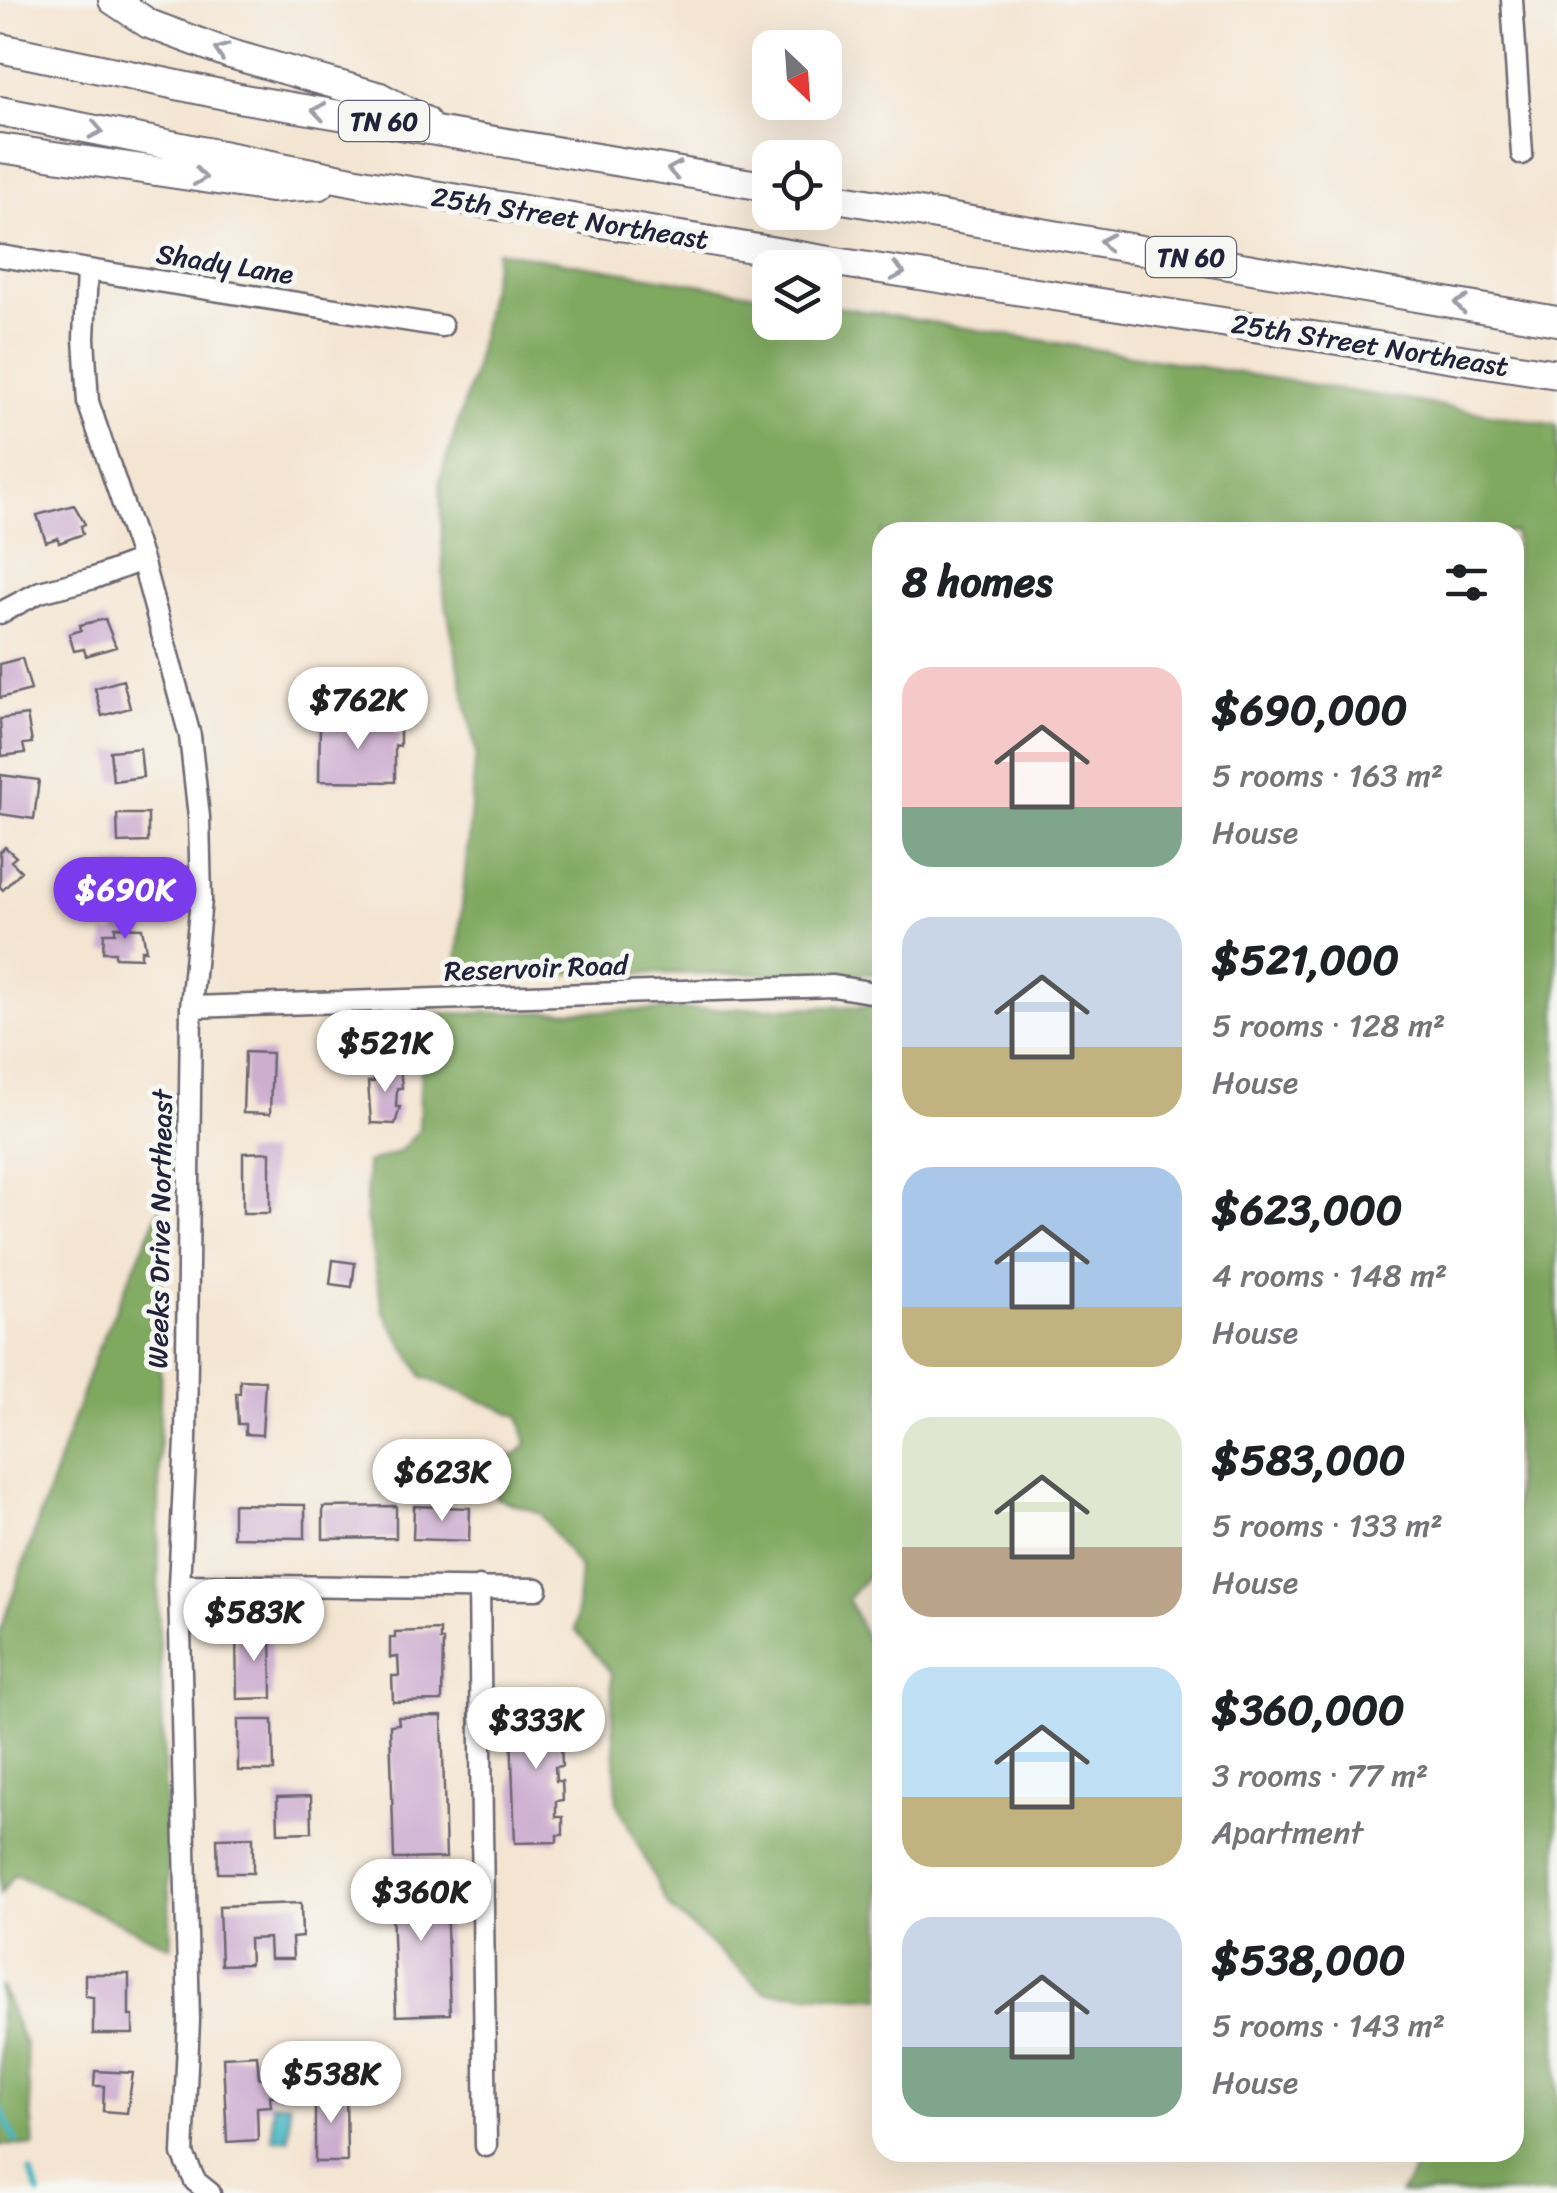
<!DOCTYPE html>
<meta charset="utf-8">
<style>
:root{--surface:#fff;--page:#f2f2f2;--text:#202124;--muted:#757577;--accent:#7c3aed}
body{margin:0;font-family:Sriracha,sans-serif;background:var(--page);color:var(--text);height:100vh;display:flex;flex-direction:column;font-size:38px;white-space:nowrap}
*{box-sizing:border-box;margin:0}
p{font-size:32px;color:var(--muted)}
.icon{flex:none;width:55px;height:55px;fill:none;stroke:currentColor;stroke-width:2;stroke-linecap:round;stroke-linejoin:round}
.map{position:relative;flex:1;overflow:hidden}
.side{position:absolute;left:872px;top:522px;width:652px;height:1640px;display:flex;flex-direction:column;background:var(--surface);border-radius:30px;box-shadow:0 10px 40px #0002}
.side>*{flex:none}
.needle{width:65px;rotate:155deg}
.tools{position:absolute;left:752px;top:30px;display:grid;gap:20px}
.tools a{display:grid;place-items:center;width:90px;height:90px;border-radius:20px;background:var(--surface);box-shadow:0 10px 40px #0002;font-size:50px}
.price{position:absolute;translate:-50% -85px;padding:0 22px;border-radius:35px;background:#fff;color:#222;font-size:32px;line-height:65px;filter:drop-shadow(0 2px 5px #0008)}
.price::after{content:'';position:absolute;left:50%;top:60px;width:30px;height:22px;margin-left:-15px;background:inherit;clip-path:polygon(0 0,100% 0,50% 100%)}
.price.active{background:var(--accent);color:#fff}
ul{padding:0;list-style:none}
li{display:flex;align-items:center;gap:30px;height:250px;padding:0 30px}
li span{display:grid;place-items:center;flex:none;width:280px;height:200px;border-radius:30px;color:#555}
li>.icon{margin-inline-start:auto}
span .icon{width:120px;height:120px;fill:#fffc;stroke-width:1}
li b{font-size:42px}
h2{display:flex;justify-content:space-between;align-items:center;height:120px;padding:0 30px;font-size:42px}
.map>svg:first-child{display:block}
.forest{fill:#80a960;stroke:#51664e;stroke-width:2.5}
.water{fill:#47b6c0;stroke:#346c7e;stroke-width:2.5}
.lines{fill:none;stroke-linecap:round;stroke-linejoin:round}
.stream{stroke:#47b6c0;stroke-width:6}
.building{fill:#cdadd0}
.minor-casing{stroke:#6c6670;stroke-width:25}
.highway-casing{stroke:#6c6670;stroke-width:32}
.minor{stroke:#fff;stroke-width:20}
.highway{stroke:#fff;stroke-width:28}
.oneway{stroke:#9c9ca7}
.labels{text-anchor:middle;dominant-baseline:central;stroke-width:10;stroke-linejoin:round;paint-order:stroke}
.shield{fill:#f6f6f2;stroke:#626272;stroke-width:2.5}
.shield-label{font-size:25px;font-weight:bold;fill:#22223b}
.street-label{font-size:28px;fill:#22223b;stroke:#f6f6f2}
</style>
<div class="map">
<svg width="1557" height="2193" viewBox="0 0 1557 2193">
<rect width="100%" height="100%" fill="#f6f6f2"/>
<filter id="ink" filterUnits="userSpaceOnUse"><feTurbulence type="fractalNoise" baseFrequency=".01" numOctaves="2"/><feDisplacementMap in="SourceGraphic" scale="20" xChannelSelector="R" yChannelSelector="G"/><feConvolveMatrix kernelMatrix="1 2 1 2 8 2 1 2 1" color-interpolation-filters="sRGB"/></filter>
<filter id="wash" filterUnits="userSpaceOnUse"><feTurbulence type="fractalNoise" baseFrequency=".0048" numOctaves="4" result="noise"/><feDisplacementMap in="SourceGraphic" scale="40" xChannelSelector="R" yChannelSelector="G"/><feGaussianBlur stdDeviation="2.25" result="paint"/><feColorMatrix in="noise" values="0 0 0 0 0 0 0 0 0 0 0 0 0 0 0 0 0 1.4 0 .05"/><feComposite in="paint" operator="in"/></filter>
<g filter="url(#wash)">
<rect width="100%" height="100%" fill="#f4e5d2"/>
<path class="forest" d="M497 251 770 296V322H825V305L1557 425V2193H1400L1412 2176 1414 2153 1515 2152V532H882V974L456 973 476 752 444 594 440 480 474 372Z
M875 1006 882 1014V1559L848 1599 882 1673V1998L765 1992 669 1907 617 1803 611 1673 575 1630 580 1569 540 1513 496 1498 486 1456 516 1455 527 1444 519 1416 423 1377 383 1311 366 1216 367 1163 399 1152 419 1130 422 1014Z
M162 1204 158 1605 171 1947 15 1874 0 1894V1632L95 1356Z
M0 1985 25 2044 34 2146 0 2145Z"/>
<path class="water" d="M272 2103H289V2139H272Z"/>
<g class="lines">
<path class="stream" d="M0 2108 16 2142
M30 2172 39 2193"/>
</g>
<g id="blocks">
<path class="building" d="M74 505 85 524 81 526 83 534 59 543 58 538 46 542 37 515Z
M105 619 116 647 86 656 84 649 74 651 69 634 81 630 80 625Z
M22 658 31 690 0 698V664Z
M123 680 130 708 102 716 95 688Z
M27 715 32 743 23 744 25 753 2 756 0 719Z
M320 723 400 724V746L395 745V782L319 781Z
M140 748 143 777 113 781 110 751Z
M1 775 39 780 34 819 0 814Z
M117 814H148V842L118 843Z
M5 847 16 857 11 861 21 871 3 890 0 887V852Z
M106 865H145L149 894 118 895 117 891H106Z
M115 927 142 928 146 950H141V958L115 957V952H103L104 933H115Z
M245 1052 272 1053 270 1114 243 1113Z
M374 1067H400L402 1088H397L396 1107H400L395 1124 371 1123 368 1082H374Z
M270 1152V1213H243V1153Z
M333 1260 355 1263 352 1287 330 1284Z
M240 1380 265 1381 262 1435 245 1434V1424H238L236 1393H240Z
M233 1504 305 1505V1538L233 1537Z
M396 1506V1538L323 1539V1507Z
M414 1506 470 1508 469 1541 413 1539Z
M271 1628 272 1698 237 1699 236 1629Z
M440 1630V1640H443L442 1701 393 1702 392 1676H399L398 1657 390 1658V1638H395V1632Z
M554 1702V1711L561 1710 562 1733H556L557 1744H561L562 1766 555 1767 556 1781H562L563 1800 556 1801V1817H563V1835H557V1842L515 1843 510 1704Z
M442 1716 446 1858 394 1859 390 1725 399 1724 398 1717Z
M238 1720H273L274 1771H238Z
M311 1796 312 1832 278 1833 277 1797Z
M253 1837V1873H218L217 1838Z
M445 1870 450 2014 396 2016 391 1882 401 1881V1872Z
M301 1903 302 1937 292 1938 293 1959H270L269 1938 249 1939 250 1964 221 1965 219 1906Z
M85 1974H129V2016H133V2034H93V1997L85 1996Z
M257 2055 259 2078 295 2076 296 2094 270 2096 271 2106 257 2107 258 2140 227 2142 223 2057Z
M95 2071 133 2073 127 2113 103 2111 104 2086H94Z
M346 2089 347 2162H315V2090Z"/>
</g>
</g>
<g filter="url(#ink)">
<use href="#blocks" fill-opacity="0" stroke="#6c6670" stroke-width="2.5"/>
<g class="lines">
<defs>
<path id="minor" d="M1512 0 1522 154
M0 256 442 326
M87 270 84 338 88 402 142 560 190 736 199 817 201 899 191 1007 186 1440 179 1585 189 2021 183 2154 195 2181 210 2193
M0 613 40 592 94 578 142 560
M191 1007 833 986 882 994
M179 1585 537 1589
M479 1587 486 2146"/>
<path id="highway" d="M113 0 149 24 227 53 380 97 425 121
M0 48 244 99 770 187
M0 111 362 183 836 262 1557 374
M0 148 271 188 320 185
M825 196 1557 321"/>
</defs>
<use href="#minor" class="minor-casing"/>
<use href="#highway" class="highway-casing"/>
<use href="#minor" class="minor"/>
<use href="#highway" class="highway"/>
</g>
<defs><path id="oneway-chevron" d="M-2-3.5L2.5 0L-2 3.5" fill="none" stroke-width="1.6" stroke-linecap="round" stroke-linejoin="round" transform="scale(2.5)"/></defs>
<g class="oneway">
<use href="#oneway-chevron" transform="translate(221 51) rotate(-161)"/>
<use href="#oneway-chevron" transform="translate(319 111) rotate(-171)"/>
<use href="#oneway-chevron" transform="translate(96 130) rotate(11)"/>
<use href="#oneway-chevron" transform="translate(674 170) rotate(-170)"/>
<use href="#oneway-chevron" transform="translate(200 177) rotate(8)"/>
<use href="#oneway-chevron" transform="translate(1106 242) rotate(-170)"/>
<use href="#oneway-chevron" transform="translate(898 272) rotate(9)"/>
<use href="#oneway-chevron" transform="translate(1461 304) rotate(-170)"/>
</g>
</g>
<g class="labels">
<g class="shield">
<rect x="339" y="101" width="90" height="40" rx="8"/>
<rect x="1146" y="237" width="90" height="40" rx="8"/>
</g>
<g class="shield-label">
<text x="384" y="121">TN 60</text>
<text x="1191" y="257">TN 60</text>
</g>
<g class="street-label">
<text transform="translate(570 218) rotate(9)">25th Street Northeast</text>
<text transform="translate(225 264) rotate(9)">Shady Lane</text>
<text transform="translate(1370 345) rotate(9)">25th Street Northeast</text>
<text transform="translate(536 968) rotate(-2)">Reservoir Road</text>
<text transform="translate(160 1229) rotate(-89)">Weeks Drive Northeast</text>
</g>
</g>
</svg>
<div class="tools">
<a><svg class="needle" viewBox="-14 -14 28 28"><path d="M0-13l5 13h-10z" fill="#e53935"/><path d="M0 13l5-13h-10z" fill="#757577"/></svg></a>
<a><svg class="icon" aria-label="locate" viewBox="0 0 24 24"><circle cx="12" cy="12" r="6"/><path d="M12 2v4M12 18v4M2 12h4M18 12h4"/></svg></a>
<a><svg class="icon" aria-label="layers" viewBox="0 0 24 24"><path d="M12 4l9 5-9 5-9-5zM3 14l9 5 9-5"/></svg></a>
</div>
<b class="price" style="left:358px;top:752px">$762K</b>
<b class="price active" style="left:125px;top:942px">$690K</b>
<b class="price" style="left:385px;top:1095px">$521K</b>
<b class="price" style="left:442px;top:1524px">$623K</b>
<b class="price" style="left:254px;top:1664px">$583K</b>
<b class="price" style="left:536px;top:1772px">$333K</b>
<b class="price" style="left:421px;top:1944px">$360K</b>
<b class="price" style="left:331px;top:2126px">$538K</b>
<section class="side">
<h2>8 homes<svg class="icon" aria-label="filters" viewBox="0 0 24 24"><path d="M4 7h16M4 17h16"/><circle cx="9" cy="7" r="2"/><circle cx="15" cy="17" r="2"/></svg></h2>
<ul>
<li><span style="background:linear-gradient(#f6c9c9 70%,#7fa58c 0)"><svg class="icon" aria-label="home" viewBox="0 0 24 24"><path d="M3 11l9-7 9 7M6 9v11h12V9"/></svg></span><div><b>$690,000</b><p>5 rooms · 163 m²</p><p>House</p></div></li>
<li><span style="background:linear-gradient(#c9d6e8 65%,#c2b280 0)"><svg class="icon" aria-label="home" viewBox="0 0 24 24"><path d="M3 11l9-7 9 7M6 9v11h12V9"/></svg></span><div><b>$521,000</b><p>5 rooms · 128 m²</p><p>House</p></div></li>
<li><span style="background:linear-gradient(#a9c7e8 70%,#c2b280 0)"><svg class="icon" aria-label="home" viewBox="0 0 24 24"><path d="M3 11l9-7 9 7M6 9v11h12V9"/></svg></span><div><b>$623,000</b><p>4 rooms · 148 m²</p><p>House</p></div></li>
<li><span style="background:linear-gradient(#dfe7d0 65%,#b9a48a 0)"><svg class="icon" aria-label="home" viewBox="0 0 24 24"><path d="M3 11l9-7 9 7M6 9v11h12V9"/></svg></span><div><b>$583,000</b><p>5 rooms · 133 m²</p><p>House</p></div></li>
<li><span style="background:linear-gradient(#bfe0f5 65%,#c2b280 0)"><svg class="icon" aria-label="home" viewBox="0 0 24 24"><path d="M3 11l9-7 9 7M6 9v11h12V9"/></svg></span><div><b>$360,000</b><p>3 rooms · 77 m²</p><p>Apartment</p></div></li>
<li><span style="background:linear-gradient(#c9d6e8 65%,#7fa58c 0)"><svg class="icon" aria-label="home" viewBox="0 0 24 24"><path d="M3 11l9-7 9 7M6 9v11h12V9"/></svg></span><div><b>$538,000</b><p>5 rooms · 143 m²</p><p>House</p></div></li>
</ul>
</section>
</div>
